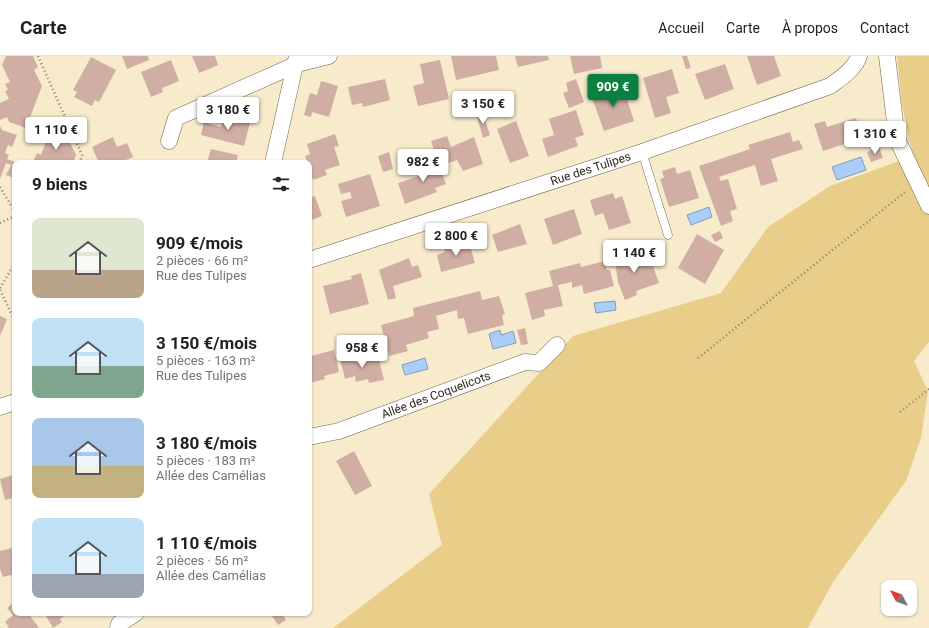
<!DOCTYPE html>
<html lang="fr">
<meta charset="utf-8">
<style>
:root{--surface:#fff;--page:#f6f6f6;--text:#202124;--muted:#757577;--line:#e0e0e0;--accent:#0b8043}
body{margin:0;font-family:Roboto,sans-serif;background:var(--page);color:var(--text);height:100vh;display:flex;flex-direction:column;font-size:15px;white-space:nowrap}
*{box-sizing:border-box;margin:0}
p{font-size:13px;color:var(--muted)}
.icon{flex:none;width:22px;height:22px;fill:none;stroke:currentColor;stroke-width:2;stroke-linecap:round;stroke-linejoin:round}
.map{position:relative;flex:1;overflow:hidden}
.panel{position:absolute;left:12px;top:104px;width:300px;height:456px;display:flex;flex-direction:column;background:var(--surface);border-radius:8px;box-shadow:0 1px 3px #0004}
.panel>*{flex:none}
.needle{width:26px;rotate:311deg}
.buttons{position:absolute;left:881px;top:524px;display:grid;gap:8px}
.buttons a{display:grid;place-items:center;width:36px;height:36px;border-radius:8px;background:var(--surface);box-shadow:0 1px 3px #0004;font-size:20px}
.price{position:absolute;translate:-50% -34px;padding:0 9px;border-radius:4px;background:#fff;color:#222;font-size:13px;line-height:26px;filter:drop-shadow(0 1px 2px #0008)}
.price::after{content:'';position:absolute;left:50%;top:24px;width:12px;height:9px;margin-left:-6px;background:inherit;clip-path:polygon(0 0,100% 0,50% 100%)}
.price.on{background:var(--accent);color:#fff}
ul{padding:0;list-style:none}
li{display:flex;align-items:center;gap:12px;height:100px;padding:0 20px}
li span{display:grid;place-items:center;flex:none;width:112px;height:80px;border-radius:8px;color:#555}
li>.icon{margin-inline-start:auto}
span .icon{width:48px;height:48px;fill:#fffc;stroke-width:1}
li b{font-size:17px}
h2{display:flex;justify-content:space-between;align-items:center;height:48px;padding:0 20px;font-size:17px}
header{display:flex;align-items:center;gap:24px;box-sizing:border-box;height:56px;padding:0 20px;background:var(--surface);border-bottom:1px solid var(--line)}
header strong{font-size:19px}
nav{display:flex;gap:22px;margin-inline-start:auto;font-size:14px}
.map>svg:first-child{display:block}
.green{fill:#e9ce89}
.water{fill:#a9cefa;stroke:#849cb7}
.building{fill:#d1aea4}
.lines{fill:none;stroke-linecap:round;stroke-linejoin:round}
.lane-casing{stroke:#71664b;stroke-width:9}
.street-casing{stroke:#71664b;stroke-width:17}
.path{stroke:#88806b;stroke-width:2.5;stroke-dasharray:1 3;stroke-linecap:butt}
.lane{stroke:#fff;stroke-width:8}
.street{stroke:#fff;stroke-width:16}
.labels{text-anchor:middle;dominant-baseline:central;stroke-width:3.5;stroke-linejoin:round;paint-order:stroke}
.street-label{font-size:12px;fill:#2d281c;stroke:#f7ebcc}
</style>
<header>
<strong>Carte</strong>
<nav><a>Accueil</a><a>Carte</a><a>À propos</a><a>Contact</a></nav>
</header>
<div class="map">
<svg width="929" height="572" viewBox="0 0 929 572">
<rect width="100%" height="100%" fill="#f7ebcc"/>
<path class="green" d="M897 0H929V286L914 305 928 335 921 382 906 425 833 526 808 572H333L442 489 429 438 573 280 721 237 768 171 830 130 913 100 902 49Z"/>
<path class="water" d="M861 101 866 114 837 124 832 111Z
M709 151 712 161 691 169 687 159Z
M615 245 616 254 596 257 594 247Z
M500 274 501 279 513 275 516 287 493 293 489 278Z
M425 302 428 313 405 319 402 309Z"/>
<path class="building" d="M6 0H33L38 11 34 14 42 30 26 72 9 66 7 61 0 64V47L9 43 5 35 8 34 5 28 10 26 2 9Z
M122 0H148L149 4 127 13Z
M192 0H215L218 9 199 17Z
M451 0H496L499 14 456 24Z
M515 0H548L549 4 518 11Z
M570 0H600L602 12 574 18Z
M682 0H687L691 12 686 13Z
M747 0H774L781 20 757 29Z
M91 1 116 14 99 46 95 44 92 50 74 41 77 36 73 34Z
M171 4 179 25 162 32 163 36 151 41 141 16Z
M440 4 449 43 418 50 413 30 424 27 420 8Z
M725 8 734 33 705 44 695 18Z
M672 13 679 37 666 41 671 57 655 62 643 22Z
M385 23 390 44 363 51 362 47 352 49 348 31Z
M576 23 584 46 569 52 563 37 568 35 566 27Z
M321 25 338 30 329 61 312 56 311 61 304 59 310 37 317 39Z
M622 28 634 65 604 75 591 39Z
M576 54 584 79 575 82 578 90 548 101 542 83 554 79 549 63Z
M482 55 490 79 483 82 476 57Z
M224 60 250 67 244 90 201 79 204 66 221 71Z
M856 62 863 82 823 95 814 68 825 65 827 71Z
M516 65 529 100 510 107 497 73Z
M0 70 2 74 17 79 12 91 8 89 5 97 9 99 7 103 15 106V137L12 130 14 122 6 119 11 109 6 107 0 123Z
M790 76 793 86 799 84 803 93 771 103 778 125 761 130 755 109 719 121 721 125 728 123 737 153 730 155 733 165 721 170 699 110 750 93 748 89Z
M61 78 67 81 76 99 73 107H29L31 105 33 106 37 97 41 99 47 83Z
M335 78 339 90 334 91 340 109 325 114 327 119 313 124 305 100 310 98 307 88Z
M447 80 451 91 474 81 483 108 463 115 457 104 446 108 442 95 435 97 431 85Z
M113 81 117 91 127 87 133 101 126 104 128 107H99L92 91Z
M879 91 883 102 871 106 867 96Z
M211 93 238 99 236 107H207Z
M389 96 393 113 383 116 378 100Z
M436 102 446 128 435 132 437 136 405 148 398 127 428 117 424 106Z
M675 111 677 118 690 114 699 142 669 151 660 123 664 122 662 115Z
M370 118 380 150 346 161 341 145 352 142 350 136 341 138 338 128Z
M613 137 615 143 622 140 631 167 609 174 603 157 595 160 590 144Z
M315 140 322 160 309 165V142Z
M574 153 582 178 553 189 544 163Z
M520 168 527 188 498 196 492 179Z
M720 175 723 182 715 186 711 179Z
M697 178 724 194 705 228 678 212Z
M469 186 475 207 441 216 437 199 445 196 444 193Z
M632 192 635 207 650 202 659 227 636 235 637 239 625 244 618 226 614 198Z
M409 202 412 211 418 209 422 221 393 230 396 242 388 244 379 214Z
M605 205 607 214H610L614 230 584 238 582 229 572 232V226L558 229 563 250 544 254 545 260 532 264 525 237 553 230 549 215 580 207 581 211Z
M361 217 369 248 330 258 323 230 352 223 351 220Z
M480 235 482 244 499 240 505 258 502 259 504 269 468 278 464 262 458 263 457 254 436 260 439 273 427 276 429 282 406 289 408 295 389 300 381 269 414 260 413 252Z
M0 260 7 263 0 280Z
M525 272 528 288 521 289 517 274Z
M309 293 311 300 334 294 339 316 324 320 325 323 310 327Z
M353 299 355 306 378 300 384 324 369 327 368 323 356 326 355 320 345 323 340 302Z
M354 395 372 430 355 439 336 405Z
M15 415V441L5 444 0 423 13 419 12 416Z
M15 491V518L3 521 0 513V495Z
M15 545V557H28L39 572H7L9 571 5 566 13 559 7 552Z
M44 557H69L60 563 62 566 53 572Z
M270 557H282L286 564 278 569Z"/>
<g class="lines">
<defs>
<path id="lane" d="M642 96 668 179"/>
<g id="street">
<path d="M887 0 897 83 929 150"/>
<path d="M169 85 176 62 297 8 329 0"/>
<path d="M273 107 297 0"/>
<path id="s1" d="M309 204 642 96 830 30C841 22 855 13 859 0"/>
<path d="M0 351 15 346"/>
<path id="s2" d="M309 381 339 375 525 306 539 307 557 289"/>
<path d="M118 572 119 568 136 557"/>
</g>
</defs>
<use href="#lane" class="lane-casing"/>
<use href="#street" class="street-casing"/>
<path class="path" d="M38 0 82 99 80 107
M0 131 15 156
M0 167 15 160
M0 232 15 207
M0 234 15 265
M698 302 905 136
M900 356 929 333"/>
<use href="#lane" class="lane"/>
<use href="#street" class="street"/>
</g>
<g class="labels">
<g class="street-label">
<text stroke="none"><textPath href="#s1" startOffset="296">Rue des Tulipes</textPath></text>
<text stroke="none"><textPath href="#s2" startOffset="134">Allée des Coquelicots</textPath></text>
</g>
</g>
</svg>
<div class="buttons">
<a><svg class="needle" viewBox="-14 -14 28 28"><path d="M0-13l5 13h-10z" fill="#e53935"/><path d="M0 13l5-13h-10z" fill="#757577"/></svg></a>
</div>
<b class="price on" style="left:613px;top:52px">909 €</b>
<b class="price" style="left:483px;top:69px">3 150 €</b>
<b class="price" style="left:228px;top:75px">3 180 €</b>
<b class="price" style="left:56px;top:95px">1 110 €</b>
<b class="price" style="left:875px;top:99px">1 310 €</b>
<b class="price" style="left:423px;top:127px">982 €</b>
<b class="price" style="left:456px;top:201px">2 800 €</b>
<b class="price" style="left:634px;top:218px">1 140 €</b>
<b class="price" style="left:362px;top:313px">958 €</b>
<section class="panel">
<h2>9 biens<svg class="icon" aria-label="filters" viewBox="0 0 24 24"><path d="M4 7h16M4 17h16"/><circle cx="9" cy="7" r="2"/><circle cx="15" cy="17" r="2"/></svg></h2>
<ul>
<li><span style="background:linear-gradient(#dfe7d0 65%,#b9a48a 0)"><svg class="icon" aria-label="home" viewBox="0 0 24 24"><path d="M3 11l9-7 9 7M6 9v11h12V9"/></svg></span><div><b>909 €/mois</b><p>2 pièces · 66 m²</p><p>Rue des Tulipes</p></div></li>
<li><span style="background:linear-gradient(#bfe0f5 60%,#7fa58c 0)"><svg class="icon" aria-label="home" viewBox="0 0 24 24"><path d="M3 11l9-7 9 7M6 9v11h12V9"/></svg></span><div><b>3 150 €/mois</b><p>5 pièces · 163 m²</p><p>Rue des Tulipes</p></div></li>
<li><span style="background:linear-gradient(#a9c7e8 60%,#c2b280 0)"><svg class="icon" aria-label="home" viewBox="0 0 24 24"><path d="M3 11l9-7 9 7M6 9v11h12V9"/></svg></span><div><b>3 180 €/mois</b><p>5 pièces · 183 m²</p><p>Allée des Camélias</p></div></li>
<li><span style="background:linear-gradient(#bfe0f5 70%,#9aa5b1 0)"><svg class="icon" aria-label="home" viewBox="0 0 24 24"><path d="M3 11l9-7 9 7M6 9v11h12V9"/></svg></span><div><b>1 110 €/mois</b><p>2 pièces · 56 m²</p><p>Allée des Camélias</p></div></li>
</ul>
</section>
</div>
